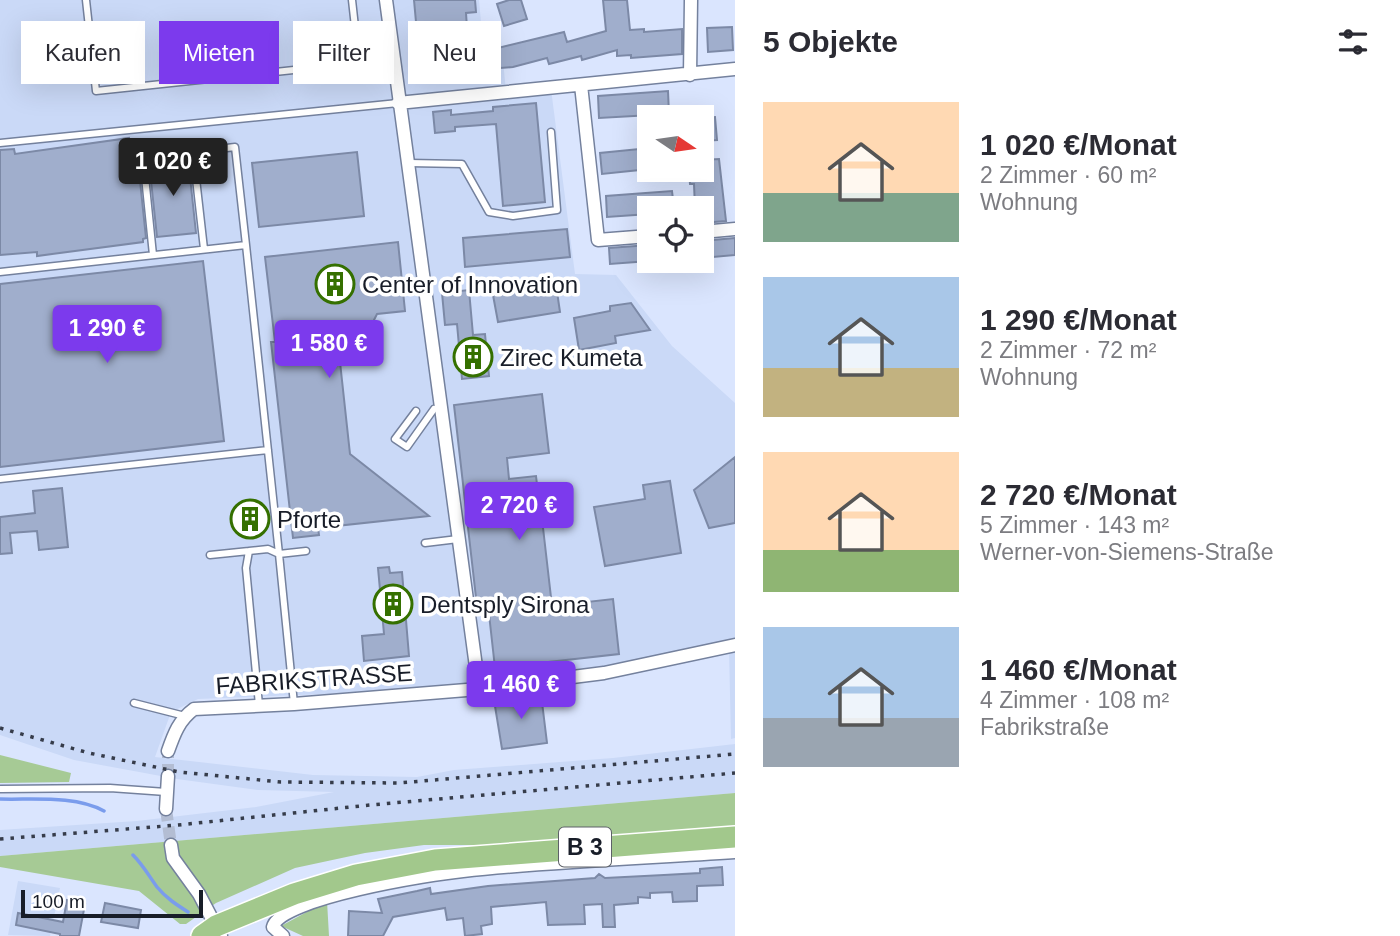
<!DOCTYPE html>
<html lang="de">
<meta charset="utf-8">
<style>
:root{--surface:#fff;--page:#f7f7f7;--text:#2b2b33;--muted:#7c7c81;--accent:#7c3aed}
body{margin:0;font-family:Helvetica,sans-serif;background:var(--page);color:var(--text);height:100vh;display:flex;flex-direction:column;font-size:26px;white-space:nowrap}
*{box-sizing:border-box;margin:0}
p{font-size:23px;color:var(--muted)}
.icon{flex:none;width:38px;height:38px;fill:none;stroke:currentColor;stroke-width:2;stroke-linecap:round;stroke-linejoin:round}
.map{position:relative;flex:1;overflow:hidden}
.side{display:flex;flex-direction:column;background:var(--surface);width:665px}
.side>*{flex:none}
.guide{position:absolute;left:21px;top:21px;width:609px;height:63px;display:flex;gap:14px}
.needle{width:46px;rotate:103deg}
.buttons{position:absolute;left:637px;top:105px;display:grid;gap:14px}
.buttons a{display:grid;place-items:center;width:77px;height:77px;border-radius:0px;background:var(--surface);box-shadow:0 7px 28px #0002;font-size:35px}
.scale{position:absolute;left:21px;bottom:18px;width:182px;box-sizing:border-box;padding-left:7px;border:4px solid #181d28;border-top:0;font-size:19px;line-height:24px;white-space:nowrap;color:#181d28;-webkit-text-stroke:5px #fff;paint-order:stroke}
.price{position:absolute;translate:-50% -60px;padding:0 16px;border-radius:7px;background:var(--accent);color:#fff;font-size:23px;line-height:46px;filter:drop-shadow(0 2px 4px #0008)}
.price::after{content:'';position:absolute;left:50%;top:42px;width:21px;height:16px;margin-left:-10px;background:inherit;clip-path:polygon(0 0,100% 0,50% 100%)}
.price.current{background:#222;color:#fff}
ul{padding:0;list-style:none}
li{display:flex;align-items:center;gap:21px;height:175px;padding:0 28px}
li span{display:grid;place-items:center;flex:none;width:196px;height:140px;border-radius:0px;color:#555}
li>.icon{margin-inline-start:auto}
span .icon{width:84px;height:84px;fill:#fffc;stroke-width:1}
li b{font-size:30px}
h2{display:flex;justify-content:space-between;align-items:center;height:84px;padding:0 28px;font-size:30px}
.tag{padding:0 24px;border-radius:0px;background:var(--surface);box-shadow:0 7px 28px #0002;font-size:24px;line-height:63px}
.tag.current{background:var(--accent);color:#fff}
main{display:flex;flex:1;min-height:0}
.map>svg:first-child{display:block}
.built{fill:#cad9f7}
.green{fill:#a6ca95}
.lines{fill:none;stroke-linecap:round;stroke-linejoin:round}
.stream{stroke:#7a9cec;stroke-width:3.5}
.building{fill:#a0aecc;stroke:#7c89a6;stroke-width:2}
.minor-tunnel{stroke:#b3bdd3;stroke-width:12;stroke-dasharray:12 6;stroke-linecap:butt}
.service-casing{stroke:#74819d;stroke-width:9}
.minor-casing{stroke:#74819d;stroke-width:15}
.primary-casing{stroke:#fff;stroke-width:24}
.service{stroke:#fff;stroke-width:6}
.minor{stroke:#fff;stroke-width:12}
.primary{stroke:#a2c88c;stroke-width:21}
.rail{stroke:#363c4a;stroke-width:3.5;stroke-dasharray:3.5 7;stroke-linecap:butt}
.labels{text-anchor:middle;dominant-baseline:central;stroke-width:7;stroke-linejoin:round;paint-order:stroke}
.shield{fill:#fff;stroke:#5d6168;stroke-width:2}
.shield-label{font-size:23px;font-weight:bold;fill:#181d28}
.poi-label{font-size:24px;fill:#181d28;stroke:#fff;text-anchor:start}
.street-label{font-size:24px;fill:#181d28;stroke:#fff}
</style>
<main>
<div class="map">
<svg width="735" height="936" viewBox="0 0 735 936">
<rect width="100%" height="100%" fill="#dae5fe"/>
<path class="built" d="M0 0H479L482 33 500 31 506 91 551 89 575 274 616 275 672 346 735 403V640L604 672 475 688 198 699 171 712 155 757 313 775 417 777 454 770 613 758 735 744V793L0 856V830L137 821 256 807 334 792 258 790 177 779 74 760 0 735Z
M735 648V738L731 739 729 650Z
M18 881 60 888 50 936 8 935Z"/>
<path class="green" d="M0 755 71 773 69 782 0 783Z
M735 793V830L491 845H424L365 853 295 868 216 903 186 924H180L139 891 0 867V856Z
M327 901 329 936H303L281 926Z"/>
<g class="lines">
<path class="stream" d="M0 799C32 800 75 795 104 811
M133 855C143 865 149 876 157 887 166 898 177 905 188 912"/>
</g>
<path class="building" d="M414 0H475L476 12 466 13 468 43 497 40 498 48 564 32 567 42 606 31 603 0H627L630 30 644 29V32L682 29V54L631 58V55L617 56V50L582 60 581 56 549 64 547 58 513 67 446 72 443 31 417 33Z
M509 0H521L527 19 504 26 497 4Z
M732 27 733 50 708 52 707 28Z
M668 91 669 114 599 118 598 96Z
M536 103 545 202 503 206 496 124 455 127V131L435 133 433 112 451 110V115L493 111V107Z
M715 117 717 140 702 141V118Z
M129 138 133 163 138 162 146 238 143 239V242L37 256V252L0 255V150L14 149 15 154Z
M649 148V169L602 174 600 153Z
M357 152 364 216 259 227 252 163Z
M188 158 196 233 157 237 149 162Z
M719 159 726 221 702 223V208H695L694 184H690L689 170H702V160Z
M672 191 674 208H649V214L607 217 606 196Z
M567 229 570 257 465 267 463 238Z
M735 238V255L702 258V241Z
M398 242 405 311 377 314 358 352 340 362 350 454 429 516 318 528 319 535 293 538 271 342H275L265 257Z
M649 245V261L610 264 609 248Z
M203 261 224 441 0 467V284Z
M556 285 560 312 498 322 493 295Z
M469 290 473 335 485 334 489 376 462 379 457 324 445 325 442 293Z
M631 303 650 330 615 336 616 343 579 350 574 318 610 311V306Z
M542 394 549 453 507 458 509 479 536 476 538 493 549 492 552 518 542 519 552 606 613 599 619 654 495 668 489 614 478 615 454 405Z
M735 457V523L709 528 694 490Z
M670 481 681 553 605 566 594 507 645 499 643 485Z
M62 488 68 547 39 550 37 531 10 533 12 553 0 554V517L35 513 33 491Z
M262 508 264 528 239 531 237 510Z
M389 567 390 573 402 572 409 656 364 661 362 636 384 634 378 568Z
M541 694 547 743 502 749 494 700Z
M722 867 723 885 697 886V901L673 902 672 892 650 893V898L638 897V903L614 905 615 927H603L602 904 584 905 585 924 548 925 546 902 491 907 492 924 481 926 482 934 465 936 463 918 447 920 445 908 393 917 383 936H348L349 911 382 913 378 899 417 891 430 888 431 894 488 886 595 878 599 874 605 878 664 875 700 873V869Z
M67 900 85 904 79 936H60V934L16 925 18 913 63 922Z
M105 903 141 910 138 928 101 922Z"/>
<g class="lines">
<path class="minor-tunnel" d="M168 776V751
M166 809 171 845"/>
<defs>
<path id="service" d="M86 0 96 91 359 63 352 0
M0 143 398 103
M409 163 462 164 489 212 513 216 557 210 551 132
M204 249 193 152 235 147 246 245
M153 255 143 157 193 152
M0 272 246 245 279 554 306 551
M416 411 395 439 407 447 434 409
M0 479 268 450
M425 543 458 539
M210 555 249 551
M134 703 185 716
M259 705 246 568 249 551 268 549 279 554 294 704
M0 789 110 788 166 792"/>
<path id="minor" d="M386 0 479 689
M690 75 691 0
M581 85 598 240 649 236
M398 103 735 69
M702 232 735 229
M168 751C174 734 179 720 194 709L294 704 479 689 604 673 735 645
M166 809 168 776
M171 845 173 858 199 894 221 936
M283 936 273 927C279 898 433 874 463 871 553 861 645 858 735 852"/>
<path id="primary" d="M202 936 216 926 294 894 356 875 435 860 735 837"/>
</defs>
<use href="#service" class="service-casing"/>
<use href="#minor" class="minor-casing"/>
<use href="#primary" class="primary-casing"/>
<use href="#service" class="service"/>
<use href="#minor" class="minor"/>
<use href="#primary" class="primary"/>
<path class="rail" d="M0 728 89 753 179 772 281 782 399 783 735 754
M0 839 178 825 370 805 735 773"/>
</g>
<defs>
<symbol id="building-ring" viewBox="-11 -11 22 22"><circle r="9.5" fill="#fff" stroke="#357000" stroke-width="1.5"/><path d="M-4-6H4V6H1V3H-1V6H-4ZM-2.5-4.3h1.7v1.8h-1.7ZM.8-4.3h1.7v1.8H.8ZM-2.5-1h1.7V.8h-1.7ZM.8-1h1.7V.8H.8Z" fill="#357000"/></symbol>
</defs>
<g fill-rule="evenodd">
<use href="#building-ring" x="313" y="262" width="44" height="44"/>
<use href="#building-ring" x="451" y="335" width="44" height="44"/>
<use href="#building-ring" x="228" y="497" width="44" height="44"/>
<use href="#building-ring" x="371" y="582" width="44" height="44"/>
</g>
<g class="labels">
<rect class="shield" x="559" y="827.5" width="52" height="39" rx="5"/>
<g class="shield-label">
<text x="585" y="847">B 3</text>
</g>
<g class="poi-label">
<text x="362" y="284">Center of Innovation</text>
<text x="500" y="357">Zirec Kumeta</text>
<text x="277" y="519">Pforte</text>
<text x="420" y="604">Dentsply Sirona</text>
</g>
<g class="street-label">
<text transform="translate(314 679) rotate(-4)">FABRIKSTRASSE</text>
</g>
</g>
</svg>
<div class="buttons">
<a><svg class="needle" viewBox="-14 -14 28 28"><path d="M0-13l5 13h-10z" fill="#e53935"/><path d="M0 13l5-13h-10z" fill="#7c7c81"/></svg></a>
<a><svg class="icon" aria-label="locate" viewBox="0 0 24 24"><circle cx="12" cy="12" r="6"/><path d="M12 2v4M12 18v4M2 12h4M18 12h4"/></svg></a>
</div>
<div class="scale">100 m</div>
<b class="price current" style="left:173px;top:198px">1 020 €</b>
<b class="price" style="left:107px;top:365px">1 290 €</b>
<b class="price" style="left:329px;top:380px">1 580 €</b>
<b class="price" style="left:519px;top:542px">2 720 €</b>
<b class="price" style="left:521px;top:721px">1 460 €</b>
<div class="guide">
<a class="tag">Kaufen</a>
<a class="tag current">Mieten</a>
<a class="tag">Filter</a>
<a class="tag">Neu</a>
</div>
</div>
<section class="side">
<h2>5 Objekte<svg class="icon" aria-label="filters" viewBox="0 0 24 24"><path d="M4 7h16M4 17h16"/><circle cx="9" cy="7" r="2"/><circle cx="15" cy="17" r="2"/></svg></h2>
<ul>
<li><span style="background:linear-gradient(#ffd9b3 65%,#7fa58c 0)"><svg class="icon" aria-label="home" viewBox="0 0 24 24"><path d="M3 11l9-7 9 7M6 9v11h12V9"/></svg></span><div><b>1 020 €/Monat</b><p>2 Zimmer · 60 m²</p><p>Wohnung</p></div></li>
<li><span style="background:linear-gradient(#a9c7e8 65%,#c2b280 0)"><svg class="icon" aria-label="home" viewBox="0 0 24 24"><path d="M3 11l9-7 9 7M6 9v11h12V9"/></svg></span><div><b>1 290 €/Monat</b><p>2 Zimmer · 72 m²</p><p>Wohnung</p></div></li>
<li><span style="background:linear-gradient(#ffd9b3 70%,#8fb573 0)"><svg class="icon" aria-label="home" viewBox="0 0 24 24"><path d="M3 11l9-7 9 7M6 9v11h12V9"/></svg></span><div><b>2 720 €/Monat</b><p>5 Zimmer · 143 m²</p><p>Werner-von-Siemens-Straße</p></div></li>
<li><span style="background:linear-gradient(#a9c7e8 65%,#9aa5b1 0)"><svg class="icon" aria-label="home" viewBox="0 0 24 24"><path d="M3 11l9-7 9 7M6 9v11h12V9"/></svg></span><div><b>1 460 €/Monat</b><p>4 Zimmer · 108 m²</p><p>Fabrikstraße</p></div></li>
</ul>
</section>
</main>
